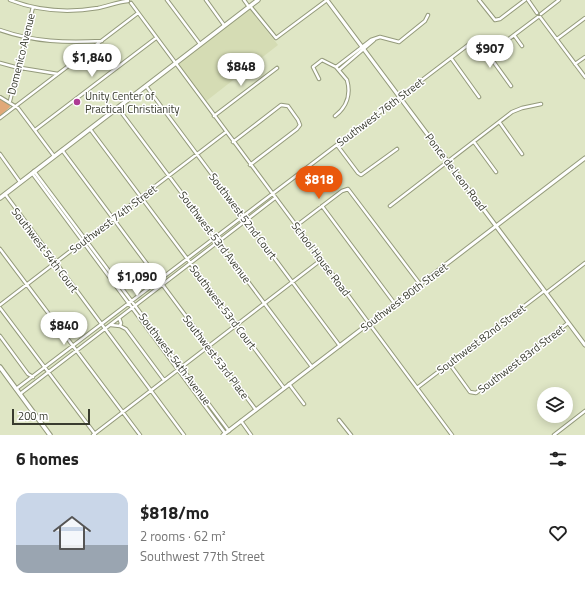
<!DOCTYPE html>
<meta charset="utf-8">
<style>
:root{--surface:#fff;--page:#f6f6f6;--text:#222;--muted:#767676;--line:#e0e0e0;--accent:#ea580c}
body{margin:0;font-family:"Titillium Web",sans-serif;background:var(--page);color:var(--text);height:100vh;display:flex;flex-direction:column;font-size:15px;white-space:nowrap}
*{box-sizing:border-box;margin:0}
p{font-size:13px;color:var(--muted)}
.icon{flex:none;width:22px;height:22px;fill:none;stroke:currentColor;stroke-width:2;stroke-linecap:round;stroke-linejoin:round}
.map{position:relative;height:435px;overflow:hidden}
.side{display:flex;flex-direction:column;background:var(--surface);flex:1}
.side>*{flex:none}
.tools{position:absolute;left:537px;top:387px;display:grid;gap:8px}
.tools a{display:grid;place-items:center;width:36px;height:36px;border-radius:50%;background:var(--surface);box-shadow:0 2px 10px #0003;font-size:20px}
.scale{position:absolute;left:12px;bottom:10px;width:78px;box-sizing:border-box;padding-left:4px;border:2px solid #393c2f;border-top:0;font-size:11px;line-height:14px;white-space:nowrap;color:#393c2f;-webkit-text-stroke:3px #fff;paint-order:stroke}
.price{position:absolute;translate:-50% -34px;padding:0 9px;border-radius:14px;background:#fff;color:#222;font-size:13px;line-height:26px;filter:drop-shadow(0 1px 2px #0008)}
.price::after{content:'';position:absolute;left:50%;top:24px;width:12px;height:9px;margin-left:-6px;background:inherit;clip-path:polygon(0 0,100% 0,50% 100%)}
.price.selected{background:var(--accent);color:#fff}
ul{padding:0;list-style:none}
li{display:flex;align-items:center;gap:12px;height:100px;padding:0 16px}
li+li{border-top:1px solid var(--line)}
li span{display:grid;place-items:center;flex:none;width:112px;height:80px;border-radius:12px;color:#555}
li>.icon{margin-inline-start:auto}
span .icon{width:48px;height:48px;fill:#fffc;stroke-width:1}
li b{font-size:17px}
h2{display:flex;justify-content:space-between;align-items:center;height:48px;padding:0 16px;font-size:17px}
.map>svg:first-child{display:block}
.built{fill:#d5dcb4}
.green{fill:#e1a979}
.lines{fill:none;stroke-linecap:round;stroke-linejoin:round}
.minor-casing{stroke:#949a7b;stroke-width:4.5}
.tertiary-casing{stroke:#949a7b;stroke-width:5}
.secondary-casing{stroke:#949a7b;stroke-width:5.5}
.minor{stroke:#fff;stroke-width:2.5}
.tertiary{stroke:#fff;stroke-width:3}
.secondary{stroke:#fff;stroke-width:3.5}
.poi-dot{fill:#ae3b94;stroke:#fff;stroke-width:1.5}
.labels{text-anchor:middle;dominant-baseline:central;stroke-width:3;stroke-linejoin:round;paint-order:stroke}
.street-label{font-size:11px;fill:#393c2f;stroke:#fff}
.poi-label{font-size:11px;fill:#393c2f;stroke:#fff;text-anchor:start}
</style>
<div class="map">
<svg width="585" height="435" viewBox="0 0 585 435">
<rect width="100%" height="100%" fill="#dfe6c5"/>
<path class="built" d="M250 9 278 45 205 102 177 64Z"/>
<path class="green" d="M0 98 9 103 10 107 0 116Z"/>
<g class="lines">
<defs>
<path id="minor" d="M10 0C38 11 68 13 98 8 108 6 117 2 128 1
M167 0 200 44
M206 0 224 25
M244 0 249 7
M479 0 495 20 500 19 525 0
M528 0 537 13
M131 3 452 435
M250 6 276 38 327 0
M541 14 559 0
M540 17 585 77
M0 30C34 42 66 43 102 41
M514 35 522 46
M557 39 585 18
M489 54 538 17
M451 58 479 97
M0 63 15 67 58 74
M575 64 585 57
M336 67 371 40 380 37 399 42 425 21 428 15
M339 70 374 40
M319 79 313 67 322 60 336 67 347 80C351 94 347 107 335 116
M146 86 340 346
M0 97 18 108 54 156
M10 101 33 7
M118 108 312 367
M214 116 277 68
M0 118 138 13
M500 123 522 154
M90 129 284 388
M35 130 156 38
M233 142 281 105 288 106 298 120 300 125 297 129 250 165
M474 142 496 172
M337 145 358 173 361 175 397 149
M62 150 256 410
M0 154 20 182
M34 171 229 431
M32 173 225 433
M5 194 184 435
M322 206 395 304
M390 206 512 112 522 108 541 104
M296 226 342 191 348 189 420 284
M0 249 140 435
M546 293 585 263
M0 305 226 132
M0 308 95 434
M111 325 120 326 121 323 119 318
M120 326 126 329 164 380
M0 336 28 374 33 377
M449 363 470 392 476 393 568 323
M289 384 304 404
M417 388 544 291
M16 389 472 42 477 41 480 43 511 86
M20 394 275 198
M339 420 351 435
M241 421 251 435
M93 435 321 260
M554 435 585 411"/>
<path id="tertiary" d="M327 0 585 345
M223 435 585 158"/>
<path id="secondary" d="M0 198 258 0
M0 367 50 435"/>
</defs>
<use href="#minor" class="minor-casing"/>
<use href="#tertiary" class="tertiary-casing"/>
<use href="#secondary" class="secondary-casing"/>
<use href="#minor" class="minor"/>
<use href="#tertiary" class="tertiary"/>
<use href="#secondary" class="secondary"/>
</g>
<circle class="poi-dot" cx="77" cy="102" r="4"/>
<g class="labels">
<g class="street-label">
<text transform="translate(21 54) rotate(-76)">Domenico Avenue</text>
<text transform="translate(380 112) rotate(-37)">Southwest 76th Street</text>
<text transform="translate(456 172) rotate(53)">Ponce de Leon Road</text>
<text transform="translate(243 216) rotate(53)">Southwest 52nd Court</text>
<text transform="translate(113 219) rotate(-37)">Southwest 74th Street</text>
<text transform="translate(215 237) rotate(53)">Southwest 53rd Avenue</text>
<text transform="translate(45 250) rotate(53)">Southwest 54th Court</text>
<text transform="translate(321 259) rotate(53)">School House Road</text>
<text transform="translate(404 297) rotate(-37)">Southwest 80th Street</text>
<text transform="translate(223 307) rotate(53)">Southwest 53rd Court</text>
<text transform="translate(481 339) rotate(-37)">Southwest 82nd Street</text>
<text transform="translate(216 357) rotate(53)">Southwest 53rd Place</text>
<text transform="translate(175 359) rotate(53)">Southwest 54th Avenue</text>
<text transform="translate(521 359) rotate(-37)">Southwest 83rd Street</text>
</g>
<g class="poi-label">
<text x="85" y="96">Unity Center of<tspan x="85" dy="13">Practical Christianity</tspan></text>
</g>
</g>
</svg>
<div class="tools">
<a><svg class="icon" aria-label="layers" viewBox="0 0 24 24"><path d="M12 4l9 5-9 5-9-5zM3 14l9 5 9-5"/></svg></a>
</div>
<div class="scale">200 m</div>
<b class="price" style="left:490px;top:69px">$907</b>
<b class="price" style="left:92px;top:78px">$1,840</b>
<b class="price" style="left:241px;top:87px">$848</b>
<b class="price selected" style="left:319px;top:200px">$818</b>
<b class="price" style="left:137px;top:297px">$1,090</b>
<b class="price" style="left:64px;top:346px">$840</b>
</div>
<section class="side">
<h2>6 homes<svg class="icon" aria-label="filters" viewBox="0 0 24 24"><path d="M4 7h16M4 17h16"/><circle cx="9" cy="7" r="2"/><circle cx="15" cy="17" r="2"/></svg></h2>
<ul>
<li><span style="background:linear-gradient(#c9d6e8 65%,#9aa5b1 0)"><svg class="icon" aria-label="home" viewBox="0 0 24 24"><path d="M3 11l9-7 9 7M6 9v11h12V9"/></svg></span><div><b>$818/mo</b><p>2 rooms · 62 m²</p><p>Southwest 77th Street</p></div><svg class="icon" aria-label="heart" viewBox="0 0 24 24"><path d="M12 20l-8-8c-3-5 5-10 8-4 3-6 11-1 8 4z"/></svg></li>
</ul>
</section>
